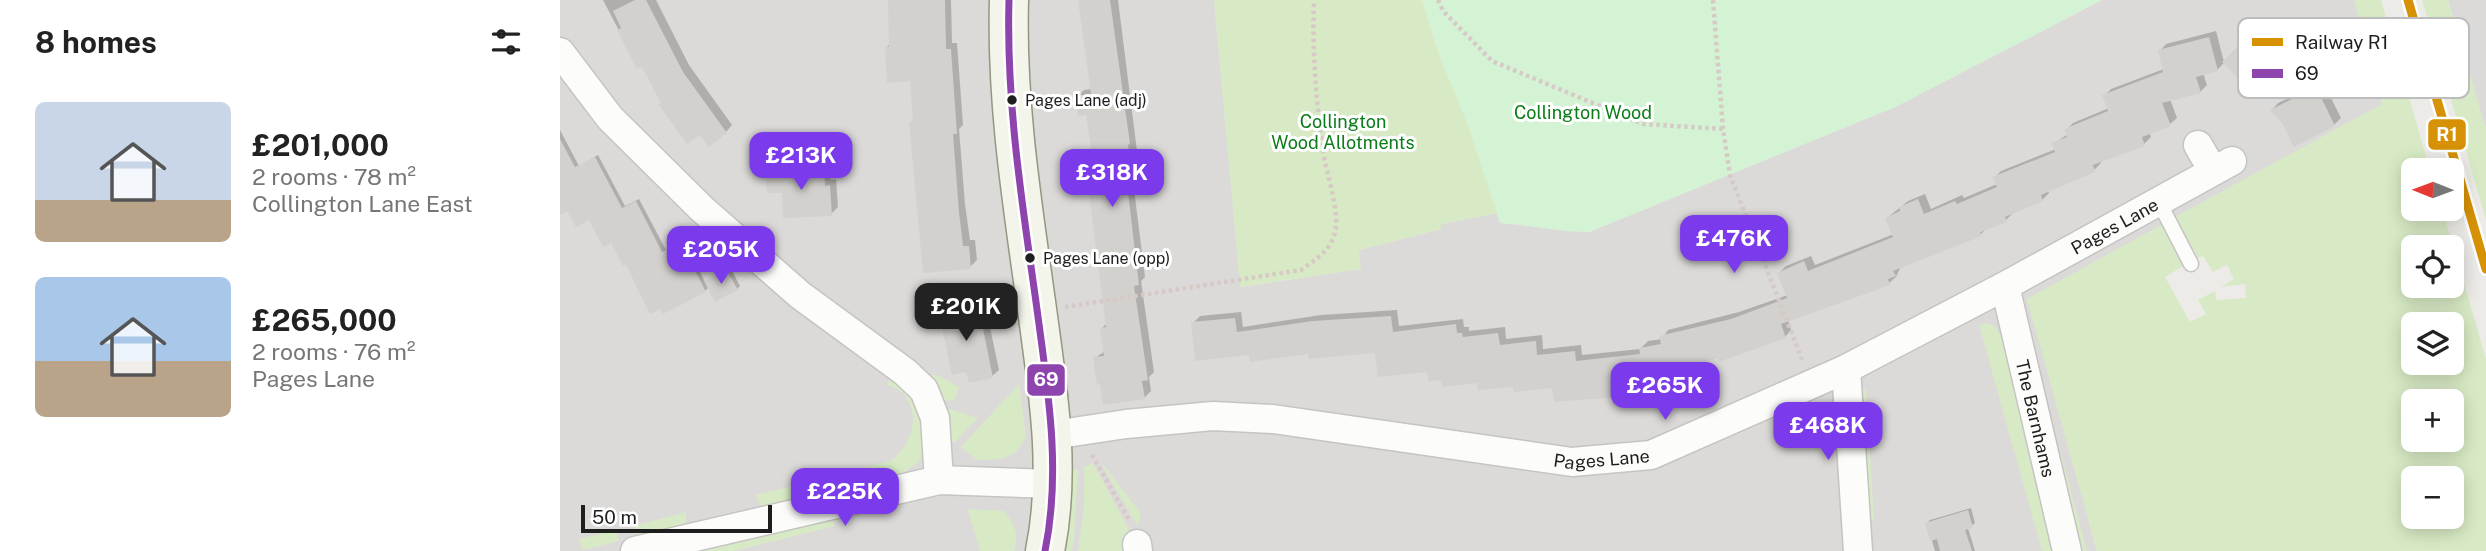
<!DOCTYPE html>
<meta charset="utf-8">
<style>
:root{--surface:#fff;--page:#f2f2f2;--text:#222;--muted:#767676;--accent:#7c3aed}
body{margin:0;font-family:"Public Sans",sans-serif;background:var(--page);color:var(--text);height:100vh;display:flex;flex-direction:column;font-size:26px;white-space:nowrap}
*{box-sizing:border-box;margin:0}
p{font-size:23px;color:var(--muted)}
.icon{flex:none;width:38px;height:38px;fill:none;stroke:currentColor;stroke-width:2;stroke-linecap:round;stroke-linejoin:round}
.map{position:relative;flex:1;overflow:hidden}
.panel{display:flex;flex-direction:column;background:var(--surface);width:560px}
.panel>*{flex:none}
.needle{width:46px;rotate:271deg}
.tools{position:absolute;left:1841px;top:158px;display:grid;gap:14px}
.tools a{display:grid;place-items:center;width:63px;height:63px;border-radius:10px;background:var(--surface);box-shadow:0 4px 18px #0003;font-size:35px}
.scale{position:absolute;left:21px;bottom:18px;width:191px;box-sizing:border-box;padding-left:7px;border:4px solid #1e1e1e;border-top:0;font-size:19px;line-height:24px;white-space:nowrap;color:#1e1e1e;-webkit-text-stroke:5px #fff;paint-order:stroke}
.price{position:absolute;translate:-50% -60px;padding:0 16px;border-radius:14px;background:var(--accent);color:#fff;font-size:23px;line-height:46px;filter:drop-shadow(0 2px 4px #0008)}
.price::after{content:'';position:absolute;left:50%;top:42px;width:21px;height:16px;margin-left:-10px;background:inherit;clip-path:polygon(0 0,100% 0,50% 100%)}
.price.active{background:#222;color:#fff}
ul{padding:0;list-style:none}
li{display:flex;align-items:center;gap:21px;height:175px;padding:0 35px}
li span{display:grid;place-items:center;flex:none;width:196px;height:140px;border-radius:10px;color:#555}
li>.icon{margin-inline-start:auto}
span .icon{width:84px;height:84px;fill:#fffc;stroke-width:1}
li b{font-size:30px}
h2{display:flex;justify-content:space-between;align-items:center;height:84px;padding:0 35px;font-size:30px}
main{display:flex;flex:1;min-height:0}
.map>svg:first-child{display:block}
.residential{fill:#dbdad8}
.grass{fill:#d8eac5;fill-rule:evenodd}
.park{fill:#d4f3d5}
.shadow{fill:#0003}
.building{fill:#d3d1ce}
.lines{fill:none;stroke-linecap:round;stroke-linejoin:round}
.lane-casing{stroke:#c5c4c3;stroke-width:17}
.street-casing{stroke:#c5c4c3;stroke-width:31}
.secondary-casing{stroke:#94967f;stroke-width:41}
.path{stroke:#d6c9c6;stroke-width:4.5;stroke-dasharray:3.5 3.5;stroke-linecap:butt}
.lane{stroke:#fcfcfb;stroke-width:14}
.street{stroke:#fcfcfb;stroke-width:28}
.secondary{stroke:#f3f4ea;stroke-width:38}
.bus-1-casing{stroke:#fff;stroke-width:12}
.bus-1{stroke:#8e44ad;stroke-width:7}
.rail-1-casing{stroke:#fff;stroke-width:14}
.rail-1{stroke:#d69204;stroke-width:9}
.bus-dot{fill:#1e1e1e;stroke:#fff;stroke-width:2.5}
.labels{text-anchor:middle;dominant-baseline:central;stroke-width:6;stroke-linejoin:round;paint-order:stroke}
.bus-label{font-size:16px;fill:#1e1e1e;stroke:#fff;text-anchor:start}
.park-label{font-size:18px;fill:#0c7d18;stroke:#fff}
.street-label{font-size:18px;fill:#1e1e1e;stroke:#fff}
.key{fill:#fff;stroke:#bcbcbc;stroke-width:2}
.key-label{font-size:19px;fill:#1e1e1e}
.line-badge{stroke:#fff;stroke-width:2.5}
.badge-label{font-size:19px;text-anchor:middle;font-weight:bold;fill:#fff}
</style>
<main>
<section class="panel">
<h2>8 homes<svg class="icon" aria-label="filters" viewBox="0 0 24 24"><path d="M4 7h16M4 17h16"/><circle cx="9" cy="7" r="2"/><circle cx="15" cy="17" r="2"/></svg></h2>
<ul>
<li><span style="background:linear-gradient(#c9d6e8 70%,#b9a48a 0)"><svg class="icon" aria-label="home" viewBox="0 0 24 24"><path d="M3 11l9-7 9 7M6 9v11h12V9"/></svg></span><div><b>£201,000</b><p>2 rooms · 78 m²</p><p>Collington Lane East</p></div></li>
<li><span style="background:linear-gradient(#a9c7e8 60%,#b9a48a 0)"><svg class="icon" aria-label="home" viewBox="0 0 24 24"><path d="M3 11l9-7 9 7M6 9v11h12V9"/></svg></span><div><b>£265,000</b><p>2 rooms · 76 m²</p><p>Pages Lane</p></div></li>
</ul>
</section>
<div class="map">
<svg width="1926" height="551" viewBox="0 0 1926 551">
<rect width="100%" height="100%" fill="#ecebe7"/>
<path class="residential" d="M0 0H654L681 287 800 269 798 250 881 229V224L937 213 941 223 1029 232 1335 107 1542 0H1794L1823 104 1468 299 1537 551H0Z
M1888 0H1926V129L1918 104Z"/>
<path class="grass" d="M654 0H862L879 54 907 122 937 213 881 224V229L799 250 801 269 680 287Z
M1794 0H1821L1870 170H1853V208H1882L1926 359V551H1537L1467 299 1601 225 1623 266 1605 277 1630 322 1646 314 1638 300 1655 291 1656 300 1686 298 1685 284 1661 287 1674 279 1667 265 1653 272 1643 256 1638 258 1615 217 1822 104ZM1853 247H1892V285H1853ZM1853 324H1892V362H1853ZM1853 401H1892V439H1853ZM1853 478H1892V516H1853Z
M1862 0H1888L1926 129V220Z
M1427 323 1436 327 1444 343 1493 551H1482L1419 325Z
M365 375H377L399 387 394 401 382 400Z
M329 380 355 393 365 419V446L359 462 341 474 256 493 251 481 330 461C350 447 361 419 346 397 342 390 334 388 327 384Z
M459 384 466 437 456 452 441 459 417 460 401 447Z
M1306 389 1314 520 1309 521 1301 392Z
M383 407 418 418 395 442H390Z
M1501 454 1527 551H1517L1495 456Z
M533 463 569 530 566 544 568 551H518L524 505V467Z
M543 464 581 514 577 525 542 465Z
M518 468 514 541 511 551H504L513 470Z
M242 484V497L201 507 196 495Z
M408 509 444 511C455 526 459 533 454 551H420Z
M126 512V525L79 537 74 526Z
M273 517 274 526 174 551H137Z
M57 530 59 541 23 550 19 539Z"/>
<path class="park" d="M862 0H1542L1335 107 1029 232C999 232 970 225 940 223L907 122 879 54Z"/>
<path class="shadow" d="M43 0H96L129 65 172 125 166 132H140L83 64 78 67Z
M330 0H391L392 43H397L403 125 399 129 405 204 410 240H415L417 260 410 267 351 122 355 119 351 79 326 48 330 44Z
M519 0H558L581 183 574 189 585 277 581 281 594 372 589 377 591 391 584 398 535 358 545 351 542 328 547 323 527 163 534 156 528 113 517 97 524 90 532 89Z
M1706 19 1740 53 1698 96 1665 62 1657 70 1643 73 1647 85 1640 92 1610 99 1617 118 1610 124 1589 132 1591 137 1584 144 1540 161 1541 163 1534 170 1488 190 1489 193 1482 200 1453 213 1446 220 1427 228 1421 234 1341 266 1336 277 1329 283 1228 320 1231 330 1225 337 1127 364V368L1121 374 1074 383 1075 388 1068 394 883 378 869 370 817 351 691 353 633 323 640 316 681 312 683 327 761 315 837 310 839 326 903 319 904 327H909V331L945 327 946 339 982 335 983 349 1021 345 1022 355 1080 349 1088 341 1102 339 1108 330 1179 312 1228 295 1219 273 1226 266 1251 256 1255 265 1334 234 1327 218 1348 201 1365 194 1371 209 1402 195 1404 198 1437 184 1435 177 1441 171 1496 149 1493 144 1508 134 1506 130 1513 123 1549 108 1544 96 1551 89 1604 69 1600 51 1606 44 1656 31 1664 62Z
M1763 82 1781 118 1774 125 1724 122 1712 110 1718 103Z
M0 130 19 166 38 155 65 206 79 199 106 250 125 241 145 282 170 267 180 286 177 289 149 287 145 291 67 262 52 241 30 218 8 209 0 213Z
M270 161 271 180 276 179 278 207 271 214 223 191 208 171 215 164Z
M424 299 439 370 432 376 407 370 380 313 387 307Z
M1411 508 1415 523 1408 528 1415 551H1375L1367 523 1370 520Z"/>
<path class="building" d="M75 0H86L123 72 167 133 149 147 140 135 127 144 98 104 101 103 82 67 77 69 57 30 61 28 53 11Z
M328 0H385L386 49H391L397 134H393L399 212 403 246H409L411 269 363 273 349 122 353 121 350 81 327 83 325 47H329Z
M518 0H550L570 144 568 145 575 191 568 192 579 285 574 286 588 380 582 381 585 399 543 405 540 384 537 385 533 357 544 356 540 328 546 327 525 163 533 161 526 115 518 116 515 96 531 94Z
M1699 25 1734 61 1698 98 1662 62Z
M1649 37 1658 71 1636 77 1641 93 1602 103 1611 126 1582 137 1585 146 1533 165 1535 172 1481 195 1483 201 1445 217 1447 222 1423 231 1420 233 1422 236 1333 271 1336 276 1328 279 1330 285 1221 324 1226 338 1159 362 1158 358 1120 368 1122 376 1068 386 1069 396 994 402 992 388 954 392 953 387 918 390 917 383 882 387 881 380 868 381 867 372 818 377 815 353 749 359 748 354 690 362 689 355 635 361 631 322 675 318 677 332 753 321 831 316 833 332 896 324 897 333H902L903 337 938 333 940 345 976 341 977 355 1015 351 1016 361 1080 354 1079 348 1101 344 1099 336 1171 319 1227 298 1217 273 1244 261 1248 271 1333 237 1325 218 1340 211 1339 207 1358 199 1364 214 1395 201 1397 204 1437 187 1432 177 1495 152 1491 143 1507 137 1504 129 1548 111 1542 95 1603 72 1598 50Z
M1756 87 1775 126 1734 147 1722 123 1710 110Z
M0 139 15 167 35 157 62 208 76 201 102 252 121 243 146 292 103 314 100 309 90 314 66 265 63 266 51 243 43 247 29 220 16 227 7 211 0 215Z
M264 167 265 186 270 185 272 216 223 218 222 193H207L206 170Z
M166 269 178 290 155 302 144 281Z
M418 304 433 378 409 383 406 372 392 375 379 313Z
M1408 510 1413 528 1405 530 1412 551H1380L1377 539 1370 541 1365 523Z"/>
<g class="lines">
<defs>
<path id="lane" d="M1599 202 1631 264"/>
<g id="street">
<path d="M0 52 50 118 142 209 240 295 345 372 364 390 375 418 379 480"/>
<path d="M1638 145 1653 171"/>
<path id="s1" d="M1445 286 1507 551"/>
<path d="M1286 369 1298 551"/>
<path id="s2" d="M493 435 566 424 653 416 713 419 1012 462 1091 455 1286 369 1445 286 1672 161"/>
<path d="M577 544 578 551"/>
<path d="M75 551 379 480 493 484"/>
</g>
<path id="secondary" d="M449 0C446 102 462 202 476 302 487 385 502 468 485 551"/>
</defs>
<use href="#lane" class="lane-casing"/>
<use href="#street" class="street-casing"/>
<use href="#secondary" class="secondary-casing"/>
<path class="path" d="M878 0 883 11 932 61 1083 124 1163 129
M1153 0 1163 129 1170 175 1243 362
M505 307 741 270C754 260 768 253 774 236 782 216 766 173 763 151 756 101 752 50 754 0
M532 455 569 520"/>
<use href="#lane" class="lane"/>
<use href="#street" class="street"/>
<use href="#secondary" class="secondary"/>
<defs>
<path id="bus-1" d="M449 0C446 102 462 202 476 302 487 385 502 468 485 551"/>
</defs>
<use href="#bus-1" class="bus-1-casing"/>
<use href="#bus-1" class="bus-1"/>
<defs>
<path id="rail-1" d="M1848 0 1926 269"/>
</defs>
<use href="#rail-1" class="rail-1-casing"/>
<use href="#rail-1" class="rail-1"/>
</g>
<g class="bus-dot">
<circle cx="452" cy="100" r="6"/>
<circle cx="470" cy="258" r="6"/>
</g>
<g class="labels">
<g class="bus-label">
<text x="465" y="100">Pages Lane (adj)</text>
<text x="483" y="258">Pages Lane (opp)</text>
</g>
<g class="park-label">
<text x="1023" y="112">Collington Wood</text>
<text x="783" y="121">Collington<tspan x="783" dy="21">Wood Allotments</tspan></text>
</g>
<g class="street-label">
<text stroke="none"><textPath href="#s2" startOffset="1120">Pages Lane</textPath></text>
<text stroke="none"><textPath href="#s1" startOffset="136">The Barnhams</textPath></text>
<text stroke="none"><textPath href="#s2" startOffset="553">Pages Lane</textPath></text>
</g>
</g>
<rect x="1678" y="18" width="231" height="80" rx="10" class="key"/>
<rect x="1692" y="38" width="31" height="8" fill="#d69204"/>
<rect x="1692" y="69" width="31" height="9" fill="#8e44ad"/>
<g class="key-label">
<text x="1735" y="49">Railway R1</text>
<text x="1735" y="80">69</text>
</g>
<g class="line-badge">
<rect x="1867" y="118" width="40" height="33" rx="7" fill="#d69204"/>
<rect x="466" y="363" width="40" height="34" rx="7" fill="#8e44ad"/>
</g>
<g class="badge-label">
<text x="1887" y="141">R1</text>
<text x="486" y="386">69</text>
</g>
</svg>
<div class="tools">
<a><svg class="needle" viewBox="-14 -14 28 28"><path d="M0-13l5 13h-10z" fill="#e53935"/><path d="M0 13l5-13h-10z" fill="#767676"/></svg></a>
<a><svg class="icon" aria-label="locate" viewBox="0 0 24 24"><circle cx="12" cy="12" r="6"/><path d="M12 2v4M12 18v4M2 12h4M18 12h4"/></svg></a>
<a><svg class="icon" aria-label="layers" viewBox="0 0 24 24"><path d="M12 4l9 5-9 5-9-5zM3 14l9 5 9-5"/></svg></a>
<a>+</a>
<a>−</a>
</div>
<div class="scale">50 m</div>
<b class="price" style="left:241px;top:192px">£213K</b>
<b class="price" style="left:552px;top:209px">£318K</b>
<b class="price" style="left:1174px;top:275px">£476K</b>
<b class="price" style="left:161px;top:286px">£205K</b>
<b class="price active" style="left:406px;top:343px">£201K</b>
<b class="price" style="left:1105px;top:422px">£265K</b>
<b class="price" style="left:1268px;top:462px">£468K</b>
<b class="price" style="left:285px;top:528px">£225K</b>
</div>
</main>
